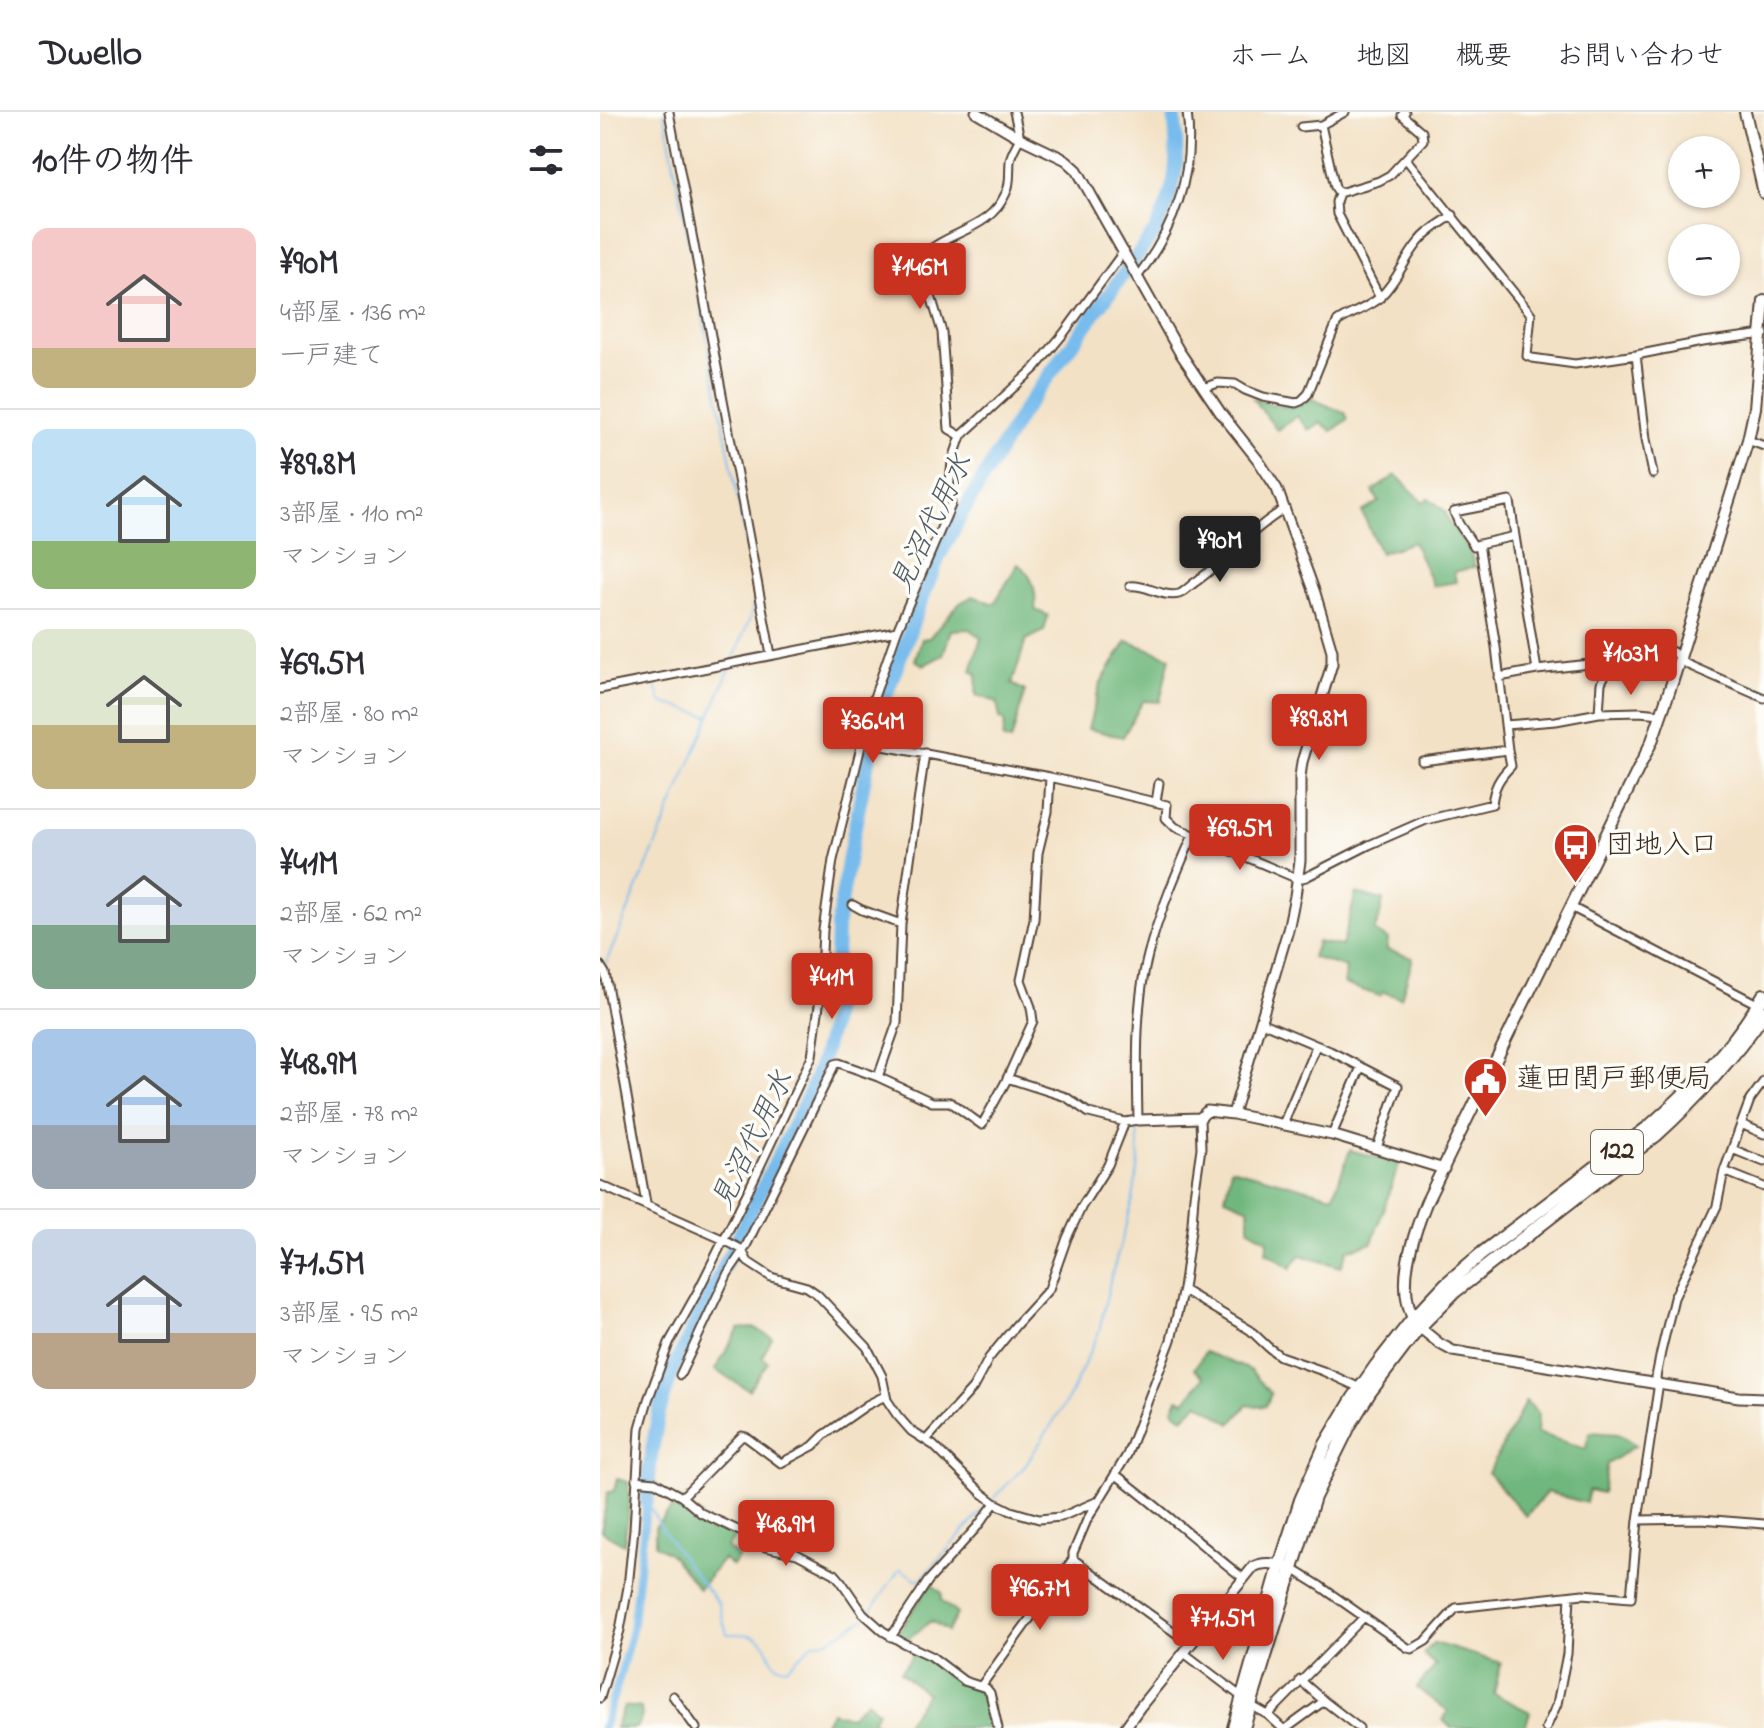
<!DOCTYPE html>
<html lang="ja">
<meta charset="utf-8">
<style>
:root{--surface:#fff;--page:#f7f7f7;--text:#2b2b33;--muted:#7c7c81;--line:#e1e1e2;--accent:#c8321e}
body{margin:0;font-family:"Indie Flower","Klee One",sans-serif;background:var(--page);color:var(--text);height:100vh;display:flex;flex-direction:column;font-size:30px;white-space:nowrap}
*{box-sizing:border-box;margin:0}
p{font-size:26px;color:var(--muted)}
.icon{flex:none;width:44px;height:44px;fill:none;stroke:currentColor;stroke-width:2;stroke-linecap:round;stroke-linejoin:round}
.map{position:relative;flex:1;overflow:hidden}
.side{display:flex;flex-direction:column;background:var(--surface);width:600px}
.side>*{flex:none}
.tools{position:absolute;left:1068px;top:24px;display:grid;gap:16px}
.tools a{display:grid;place-items:center;width:72px;height:72px;border-radius:50%;background:var(--surface);box-shadow:0 2px 6px #0004;font-size:40px}
.price{position:absolute;translate:-50% -68px;padding:0 18px;border-radius:8px;background:var(--accent);color:#fff;font-size:26px;line-height:52px;filter:drop-shadow(0 2px 4px #0008)}
.price::after{content:'';position:absolute;left:50%;top:48px;width:24px;height:18px;margin-left:-12px;background:inherit;clip-path:polygon(0 0,100% 0,50% 100%)}
.price.selected{background:#222;color:#fff}
ul{padding:0;list-style:none}
li{display:flex;align-items:center;gap:24px;height:200px;padding:0 32px}
li+li{border-top:2px solid var(--line)}
li span{display:grid;place-items:center;flex:none;width:224px;height:160px;border-radius:16px;color:#555}
li>.icon{margin-inline-start:auto}
span .icon{width:96px;height:96px;fill:#fffc;stroke-width:1}
li b{font-size:34px}
h2{display:flex;justify-content:space-between;align-items:center;height:96px;padding:0 32px;font-size:34px}
header{display:flex;align-items:center;gap:48px;box-sizing:border-box;height:112px;padding:0 40px;background:var(--surface);border-bottom:2px solid var(--line)}
header strong{font-size:38px}
nav{display:flex;gap:44px;margin-inline-start:auto;font-size:28px}
main{display:flex;flex:1;min-height:0}
.map>svg:first-child{display:block}
.forest{fill:#6fb77d;stroke:#55704e;stroke-width:2}
.lines{fill:none;stroke-linecap:round;stroke-linejoin:round}
.stream{stroke:#77bced;stroke-width:2}
.canal{stroke:#77bced;stroke-width:8}
.river{stroke:#77bced;stroke-width:14}
.street-casing{stroke:#574537;stroke-width:11}
.secondary-casing{stroke:#574537;stroke-width:13}
.primary-casing{stroke:#574537;stroke-width:14}
.highway-casing{stroke:#574537;stroke-width:16}
.street{stroke:#fff;stroke-width:7}
.secondary{stroke:#fff;stroke-width:9}
.primary{stroke:#fff;stroke-width:10}
.highway{stroke:#fff;stroke-width:12}
.labels{text-anchor:middle;dominant-baseline:central;stroke-width:7;stroke-linejoin:round;paint-order:stroke}
.shield{fill:#fdfcf7;stroke:#75695f;stroke-width:2}
.shield-label{font-size:26px;font-weight:bold;fill:#3b2a1e}
.poi-label{font-size:28px;fill:#3b2a1e;stroke:#fdfcf7;text-anchor:start}
.water-label{font-size:30px;font-style:italic;fill:#505d66;stroke:#fdfcf7}
</style>
<header>
<strong>Dwello</strong>
<nav><a>ホーム</a><a>地図</a><a>概要</a><a>お問い合わせ</a></nav>
</header>
<main>
<section class="side">
<h2>10件の物件<svg class="icon" aria-label="filters" viewBox="0 0 24 24"><path d="M4 7h16M4 17h16"/><circle cx="9" cy="7" r="2"/><circle cx="15" cy="17" r="2"/></svg></h2>
<ul>
<li><span style="background:linear-gradient(#f6c9c9 75%,#c2b280 0)"><svg class="icon" aria-label="home" viewBox="0 0 24 24"><path d="M3 11l9-7 9 7M6 9v11h12V9"/></svg></span><div><b>¥90M</b><p>4部屋 · 136 m²</p><p>一戸建て</p></div></li>
<li><span style="background:linear-gradient(#bfe0f5 70%,#8fb573 0)"><svg class="icon" aria-label="home" viewBox="0 0 24 24"><path d="M3 11l9-7 9 7M6 9v11h12V9"/></svg></span><div><b>¥89.8M</b><p>3部屋 · 110 m²</p><p>マンション</p></div></li>
<li><span style="background:linear-gradient(#dfe7d0 60%,#c2b280 0)"><svg class="icon" aria-label="home" viewBox="0 0 24 24"><path d="M3 11l9-7 9 7M6 9v11h12V9"/></svg></span><div><b>¥69.5M</b><p>2部屋 · 80 m²</p><p>マンション</p></div></li>
<li><span style="background:linear-gradient(#c9d6e8 60%,#7fa58c 0)"><svg class="icon" aria-label="home" viewBox="0 0 24 24"><path d="M3 11l9-7 9 7M6 9v11h12V9"/></svg></span><div><b>¥41M</b><p>2部屋 · 62 m²</p><p>マンション</p></div></li>
<li><span style="background:linear-gradient(#a9c7e8 60%,#9aa5b1 0)"><svg class="icon" aria-label="home" viewBox="0 0 24 24"><path d="M3 11l9-7 9 7M6 9v11h12V9"/></svg></span><div><b>¥48.9M</b><p>2部屋 · 78 m²</p><p>マンション</p></div></li>
<li><span style="background:linear-gradient(#c9d6e8 65%,#b9a48a 0)"><svg class="icon" aria-label="home" viewBox="0 0 24 24"><path d="M3 11l9-7 9 7M6 9v11h12V9"/></svg></span><div><b>¥71.5M</b><p>3部屋 · 95 m²</p><p>マンション</p></div></li>
</ul>
</section>
<div class="map">
<svg width="1164" height="1616" viewBox="0 0 1164 1616">
<rect width="100%" height="100%" fill="#fdfcf7"/>
<filter id="ink" filterUnits="userSpaceOnUse"><feTurbulence type="fractalNoise" baseFrequency=".0125" numOctaves="2"/><feDisplacementMap in="SourceGraphic" scale="16" xChannelSelector="R" yChannelSelector="G"/><feConvolveMatrix kernelMatrix="1 2 1 2 8 2 1 2 1" color-interpolation-filters="sRGB"/></filter>
<filter id="wash" filterUnits="userSpaceOnUse"><feTurbulence type="fractalNoise" baseFrequency=".006" numOctaves="4" result="noise"/><feDisplacementMap in="SourceGraphic" scale="32" xChannelSelector="R" yChannelSelector="G"/><feGaussianBlur stdDeviation="1.8" result="paint"/><feColorMatrix in="noise" values="0 0 0 0 0 0 0 0 0 0 0 0 0 0 0 0 0 1.4 0 .05"/><feComposite in="paint" operator="in"/></filter>
<g filter="url(#wash)">
<rect width="100%" height="100%" fill="#f3e1c5"/>
<path class="forest" d="M710 286 745 301 748 307 732 319 721 311 709 318 697 304 677 318 653 287C673 292 692 301 710 286Z
M796 363 823 390 829 386 845 399 848 408 870 439 875 455 854 460 856 470 833 474 813 430 780 441 762 400 779 390 773 379Z
M418 452C433 462 437 481 435 498L448 503 444 519 426 528 412 572 425 579 411 629 403 627 405 609 400 606 397 590 376 583 377 562 371 559 381 526 370 517 351 518 343 543 324 553 315 548 322 527 329 526 360 491 373 484 394 492Z
M527 529 570 545 560 590 543 589 523 625 488 617 500 572Z
M756 781 783 788 779 808 774 819 788 827 787 838 813 846 801 886 783 880 780 884 744 872 746 856 712 845 717 830 742 834Z
M750 1038 799 1052 772 1131 748 1138 741 1155 700 1143 691 1156 666 1140 668 1128 649 1117V1096L625 1086 631 1056 733 1084Z
M154 1216 172 1226 162 1245 168 1250 149 1278 115 1258 139 1217Z
M605 1240 650 1258 671 1282 666 1294 657 1295 647 1293 631 1312 599 1291 583 1306 573 1297 578 1287 585 1289 604 1265 594 1257Z
M926 1289 938 1301 937 1321 986 1337 990 1320 1018 1322 1036 1333 1007 1352 1002 1381 989 1378 986 1391 947 1380 926 1404 888 1361Z
M17 1367 28 1370 29 1393 24 1432 1 1419 8 1380 14 1379Z
M80 1387 101 1404 97 1410 112 1419 121 1412 138 1421 127 1436 139 1445 132 1454 123 1447 99 1477 70 1442 55 1433V1415Z
M331 1472 342 1481 341 1488 357 1502 348 1519 331 1509 306 1528 297 1522Z
M834 1531 901 1551 894 1582 930 1600 925 1616H851L843 1608 848 1600 817 1576 836 1553 823 1542Z
M315 1540C331 1548 343 1561 359 1569 368 1575 380 1576 389 1582L395 1616H302L327 1582 300 1560Z
M267 1589 278 1600 272 1608 284 1616H221L232 1600 249 1605Z
M24 1594 41 1596 42 1604 36 1616H15Z"/>
<g class="lines">
<path class="stream" d="M64 0 156 482 150 506 134 546
M54 567 61 590 108 604
M6 851 130 556
M394 1386 424 1355 468 1287 499 1220 510 1169 532 1092 539 1051 537 1016
M47 1389 60 1414 87 1453 118 1491 127 1522C137 1522 152 1521 161 1528 173 1537 166 1554 187 1556L213 1531 229 1528 264 1507
M268 1503 300 1457 318 1468 323 1465 389 1391"/>
<path class="canal" d="M3 1616 18 1571 32 1518 47 1389"/>
<path class="river" d="M47 1389 51 1344 59 1300 74 1255 211 978 222 947 231 913 235 886 237 815 249 744 267 655 286 584 316 502 339 445 362 402 423 299 556 118C578 73 579 50 574 0"/>
</g>
</g>
<g filter="url(#ink)">
<g class="lines">
<defs>
<path id="street" d="M69 0 171 543
M745 0 721 13 735 75 739 81 736 90 737 102 780 186
M701 15 721 13
M806 47 931 202 927 244 932 246 975 252 1036 243 1102 230 1164 222
M739 81 779 69 790 63 823 28 822 20 802 3 805 0
M538 164C575 115 595 62 587 0
M1036 243 1046 327 1053 362
M604 276 618 271 635 272 645 278 663 285 696 291 701 289 708 282 737 210C751 200 768 197 781 184 797 169 804 148 818 131 827 119 840 112 853 103
M361 324 349 317 342 220 323 158 321 146C346 118 389 120 406 81 411 72 409 60 410 49 411 41 416 34 420 26L414 0
M1148 328 1164 334
M879 432 915 424 937 558 1006 550
M530 474C546 472 562 486 579 482 583 481 590 474 594 471 626 449 652 416 685 397
M899 565 937 558
M0 577 297 519
M999 601 1001 571 1006 561 1008 525 1039 533 1046 531 1073 540 1086 552 1164 586
M905 613 956 609 999 601 1039 600 1062 602
M283 634 450 665 567 693 566 706 575 715 698 767 706 765 769 733 826 708 892 692C894 675 899 666 911 654L908 638
M822 649 908 638 896 535 879 432 874 434 859 412 854 400 910 389 915 424
M556 690 559 671
M253 793 262 798 301 812 297 911 278 965
M971 795 1159 893
M301 812 325 641
M0 853 5 861 46 1091
M661 910 730 939 798 974 777 1036
M407 966 466 985 489 1001 525 1010 538 1008C537 957 535 893 548 843 559 801 576 762 593 723
M683 1012 716 934
M1141 1012 1164 1022
M732 1023 761 955
M1132 1037 1164 1050
M1124 1059 1164 1075
M0 1073 122 1127 141 1137 148 1150 171 1165 207 1175 217 1182 267 1235 282 1264 287 1288 297 1303 311 1319 333 1333 382 1381 395 1391 411 1399 439 1407 461 1405 498 1389
M583 1178 650 1218 668 1235 680 1244 723 1259 760 1276
M80 1263 128 1161 145 1136 235 952 239 951 278 965 332 990H350L382 1013 405 971 433 909 431 895 421 868 434 807 438 741 448 700 450 665
M326 1328 373 1276 389 1246 416 1213 449 1177 467 1126 482 1094 508 1053 525 1010
M515 1362C559 1395 600 1432 643 1466
M36 1368 55 1370 82 1385 101 1401 142 1420 165 1435 197 1442 235 1462 241 1469 263 1501 283 1519 303 1531 331 1544 364 1569 386 1576 390 1581 398 1616
M82 1385 142 1324 146 1325 181 1351 213 1334 224 1323 267 1293 285 1284
M1038 1408 1101 1407 1164 1412
M473 1447 591 1532
M691 1456 720 1474 808 1536 812 1537 826 1529 856 1496 983 1482 1031 1486 1038 1408 1058 1277 1056 1265 1061 1240 1074 1186 1117 1094 1124 1059 1150 988 1164 969
M291 1525 328 1469 377 1415 395 1391
M584 1541 643 1586
M700 1568 724 1589 759 1616
M381 1574 473 1447V1441L487 1408 527 1343 571 1228 583 1177 592 1111 594 1084 601 1036 600 1006
M73 1584 96 1616
M0 1586 20 1518 28 1475 34 1417 40 1316 48 1288 69 1231 97 1181 154 1067 212 944 220 886 223 818 233 748 271 594 297 519 351 393 349 378 352 350 361 324 435 256 464 221 524 139
M650 1593 668 1603 682 1616
M668 1603 764 1505
M687 1616 724 1589
M946 1616 957 1592 967 1542 970 1484"/>
<path id="secondary" d="M376 0 420 26 466 48 477 58 579 239 620 300 658 348 677 377 715 481 732 539V552L702 650 700 665V749L695 784 688 818 633 1002 732 1023 844 1057
M538 1008 600 1006 607 999 633 1002
M819 1215 840 1232 853 1239 1139 1285 1164 1286
M525 1616 540 1595 653 1455C666 1448 678 1453 691 1456"/>
<path id="primary" d="M1145 0 1164 81
M815 1210C795 1174 812 1127 826 1091L1052 629 1073 568 1148 328 1155 296 1164 189"/>
<path id="highway" d="M634 1616 680 1454 701 1388 726 1332 753 1287 776 1254 813 1207 846 1172 880 1143 1049 1015C1092 977 1135 934 1164 883
M643 1616 714 1385 750 1312 769 1281 819 1215 854 1180 1056 1023C1097 986 1133 946 1164 901"/>
</defs>
<use href="#street" class="street-casing"/>
<use href="#secondary" class="secondary-casing"/>
<use href="#primary" class="primary-casing"/>
<use href="#highway" class="highway-casing"/>
<use href="#street" class="street"/>
<use href="#secondary" class="secondary"/>
<use href="#primary" class="primary"/>
<use href="#highway" class="highway"/>
</g>
</g>
<defs>
<symbol id="bus-pin" viewBox="-11 -11 22 30"><path d="M0 17L-7.5 6A9.5 9.5 0 1 1 7.5 6Z" fill="#c8321e" stroke="#fdfcf7"/><path d="M-5-6H5V4H4V6H2V4H-2V6H-4V4H-5ZM-3.5-4V0h7V-4ZM-3.5 1.2v1.5H-2V1.2ZM2 1.2v1.5H3.5V1.2Z" fill="#fff"/></symbol>
<symbol id="civic-pin" viewBox="-11 -11 22 30"><path d="M0 17L-7.5 6A9.5 9.5 0 1 1 7.5 6Z" fill="#c8321e" stroke="#fdfcf7"/><path d="M-.6-6.5H3V-4.5H.6V-3L4-1V1h2V6H-6V1h2V-1L-.6-3ZM-1.2 2.5V6h2.4V2.5Z" fill="#fff"/></symbol>
</defs>
<g fill-rule="evenodd">
<use href="#bus-pin" x="950" y="708" width="51" height="69"/>
<use href="#civic-pin" x="860" y="942" width="51" height="69"/>
</g>
<g class="labels">
<rect class="shield" x="991" y="1018" width="52" height="44" rx="6"/>
<g class="shield-label">
<text x="1017" y="1040">122</text>
</g>
<g class="poi-label">
<text x="1006" y="734">団地入口</text>
<text x="916" y="968">蓮田閏戸郵便局</text>
</g>
<g class="water-label">
<text transform="translate(333 412) rotate(-64)">見沼代用水</text>
<text transform="translate(154 1029) rotate(-64)">見沼代用水</text>
</g>
</g>
</svg>
<div class="tools">
<a>+</a>
<a>−</a>
</div>
<b class="price" style="left:320px;top:199px">¥146M</b>
<b class="price selected" style="left:620px;top:472px">¥90M</b>
<b class="price" style="left:1031px;top:585px">¥103M</b>
<b class="price" style="left:719px;top:650px">¥89.8M</b>
<b class="price" style="left:273px;top:653px">¥36.4M</b>
<b class="price" style="left:640px;top:760px">¥69.5M</b>
<b class="price" style="left:232px;top:909px">¥41M</b>
<b class="price" style="left:186px;top:1456px">¥48.9M</b>
<b class="price" style="left:440px;top:1520px">¥96.7M</b>
<b class="price" style="left:623px;top:1550px">¥71.5M</b>
</div>
</main>
